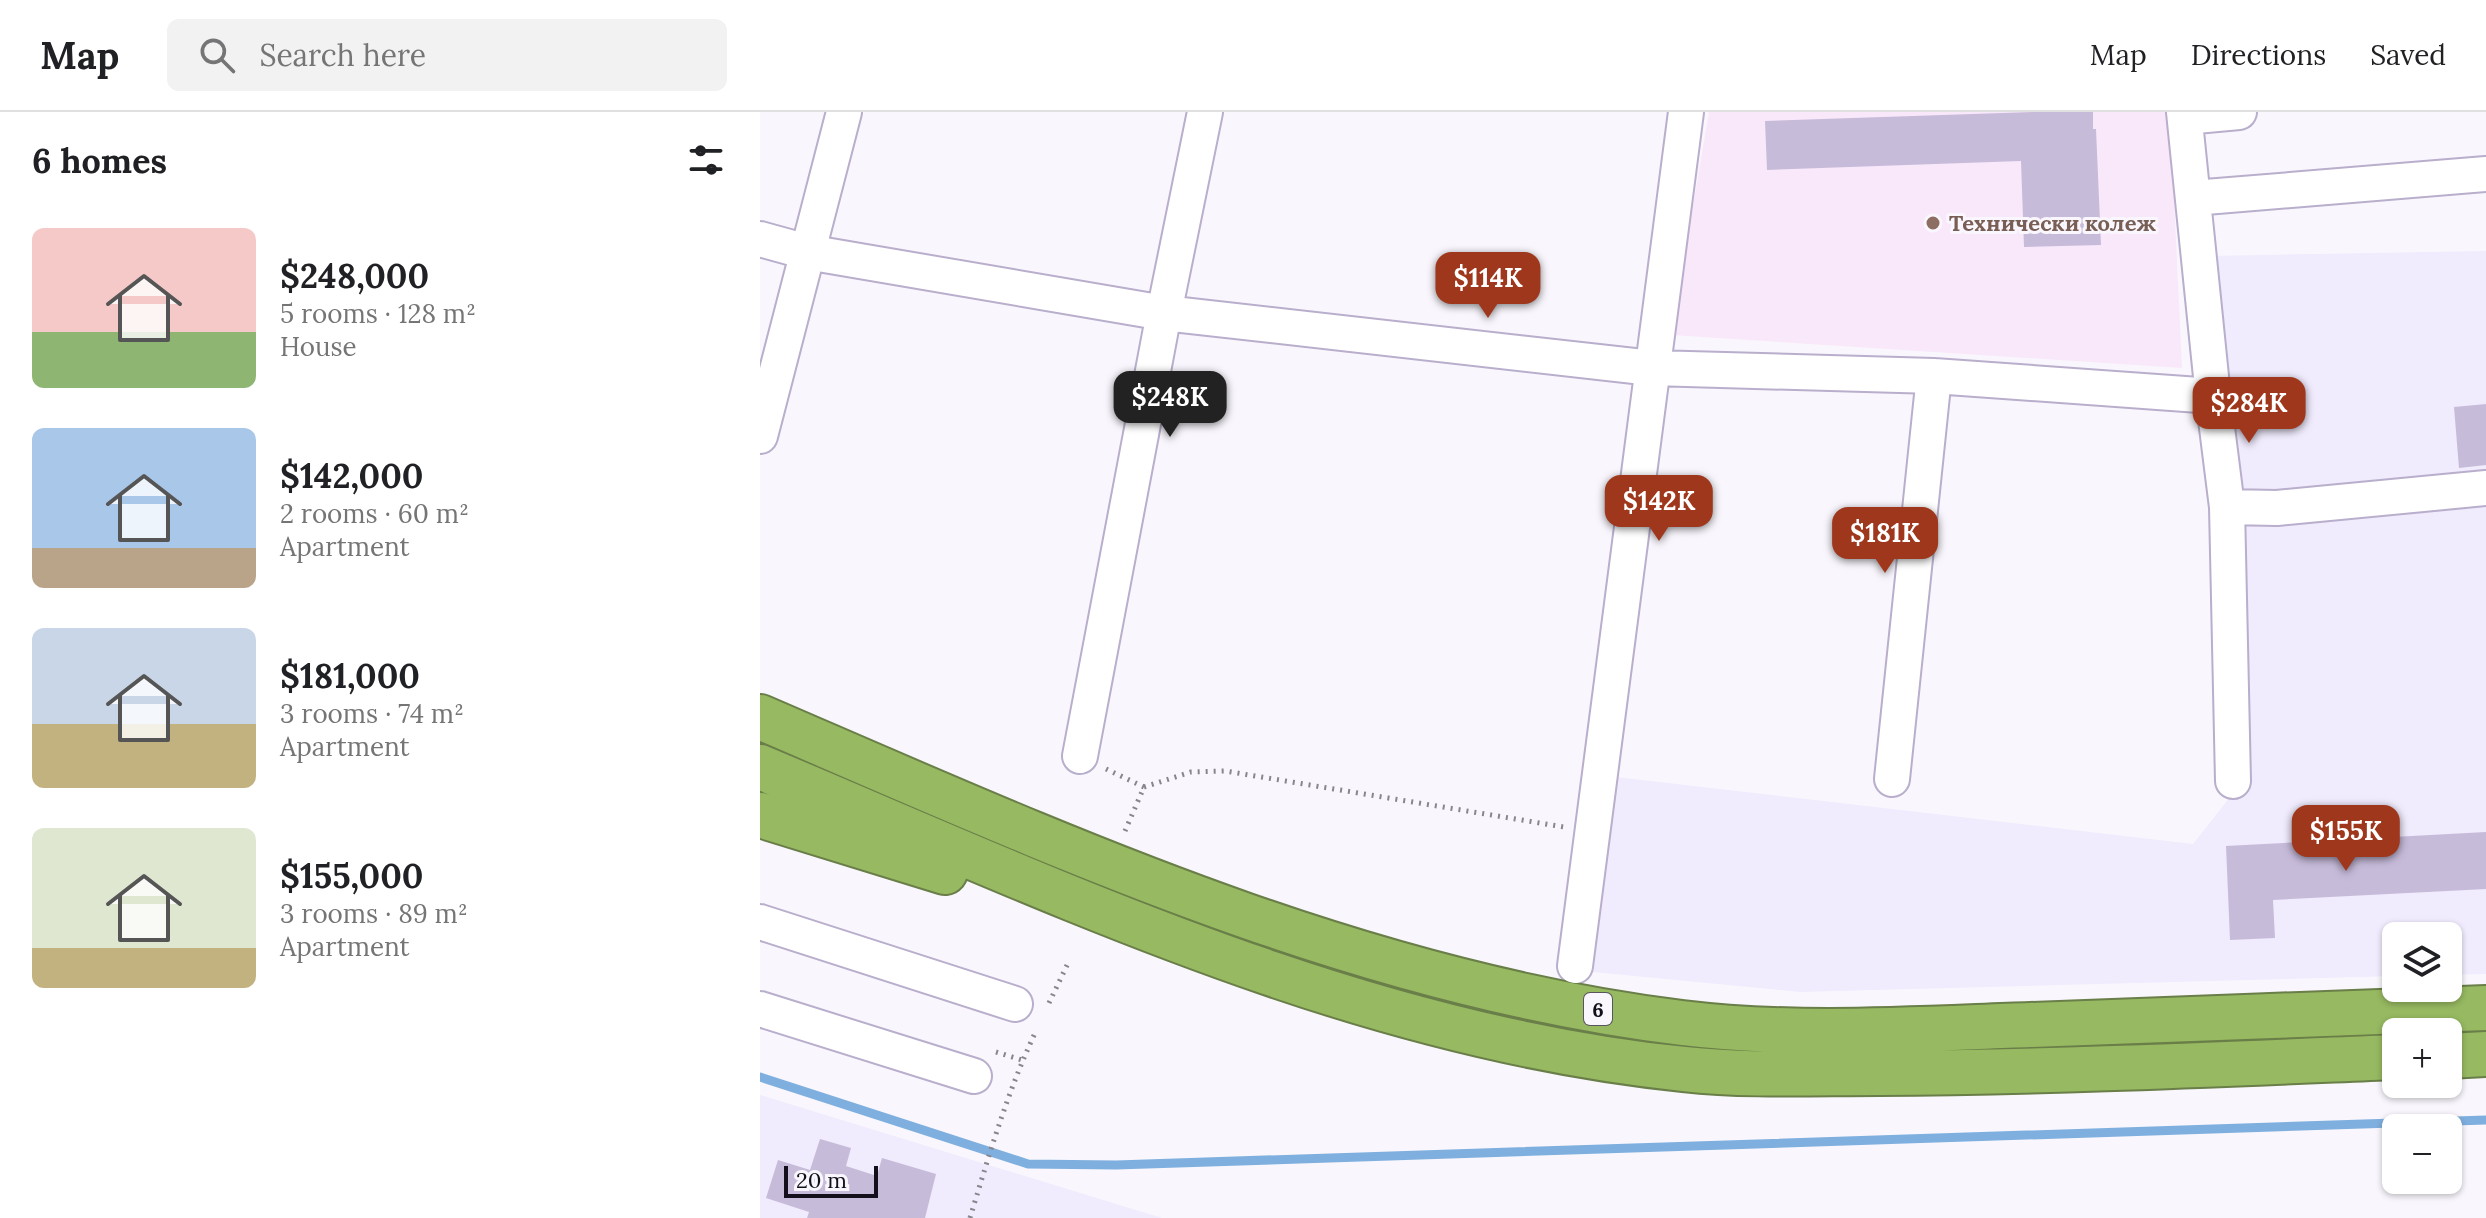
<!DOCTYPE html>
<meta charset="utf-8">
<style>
:root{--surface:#fff;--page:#f2f2f2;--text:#202124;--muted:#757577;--line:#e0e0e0;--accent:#9f371c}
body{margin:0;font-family:Lora,serif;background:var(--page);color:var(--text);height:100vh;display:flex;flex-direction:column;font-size:30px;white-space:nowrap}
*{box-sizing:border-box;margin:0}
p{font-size:26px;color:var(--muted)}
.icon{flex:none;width:44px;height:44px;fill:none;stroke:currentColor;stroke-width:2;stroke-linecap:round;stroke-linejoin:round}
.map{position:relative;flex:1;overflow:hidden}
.panel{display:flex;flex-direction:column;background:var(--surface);width:760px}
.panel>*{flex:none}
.tools{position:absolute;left:1622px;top:810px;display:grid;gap:16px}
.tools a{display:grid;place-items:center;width:80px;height:80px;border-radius:12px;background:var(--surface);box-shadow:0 2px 6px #0004;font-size:40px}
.scale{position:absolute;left:24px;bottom:20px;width:94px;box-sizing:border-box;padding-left:8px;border:4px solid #14101b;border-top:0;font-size:22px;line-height:28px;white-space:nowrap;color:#14101b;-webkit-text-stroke:6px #f9f7fd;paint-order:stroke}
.price{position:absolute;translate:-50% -68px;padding:0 18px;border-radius:16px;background:var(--accent);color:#fff;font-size:26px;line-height:52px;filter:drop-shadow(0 2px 4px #0008)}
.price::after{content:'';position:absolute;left:50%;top:48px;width:24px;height:18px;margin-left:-12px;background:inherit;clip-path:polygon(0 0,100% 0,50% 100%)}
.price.active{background:#222;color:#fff}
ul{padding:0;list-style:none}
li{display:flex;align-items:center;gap:24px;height:200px;padding:0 32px}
li span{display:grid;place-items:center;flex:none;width:224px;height:160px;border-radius:12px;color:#555}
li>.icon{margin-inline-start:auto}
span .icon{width:96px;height:96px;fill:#fffc;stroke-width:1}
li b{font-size:34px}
h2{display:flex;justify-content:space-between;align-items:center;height:96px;padding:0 32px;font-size:34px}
header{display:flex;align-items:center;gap:48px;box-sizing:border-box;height:112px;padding:0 40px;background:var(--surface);border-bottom:2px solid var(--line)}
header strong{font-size:38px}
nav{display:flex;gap:44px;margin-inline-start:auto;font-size:28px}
.search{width:560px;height:72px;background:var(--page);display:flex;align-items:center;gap:20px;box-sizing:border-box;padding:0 28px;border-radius:12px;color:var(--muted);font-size:30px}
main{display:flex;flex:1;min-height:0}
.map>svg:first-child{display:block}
.industrial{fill:#f0ebfd}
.education{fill:#f9e8fa}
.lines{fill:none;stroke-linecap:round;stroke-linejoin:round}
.stream{stroke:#7fafde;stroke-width:9}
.building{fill:#c7bbda}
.minor-casing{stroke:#b9aecc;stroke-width:38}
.highway-casing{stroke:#697e48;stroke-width:48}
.path{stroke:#87858d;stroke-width:5;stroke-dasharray:2 6;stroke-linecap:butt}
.minor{stroke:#fff;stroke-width:34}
.highway{stroke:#97b961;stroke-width:44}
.education-dot{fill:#8d6e63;stroke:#f9f7fd;stroke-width:3}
.labels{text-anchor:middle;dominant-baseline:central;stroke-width:6;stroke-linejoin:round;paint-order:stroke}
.shield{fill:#f9f7fd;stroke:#59555f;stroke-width:2}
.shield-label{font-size:20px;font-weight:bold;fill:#14101b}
.education-label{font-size:22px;font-weight:bold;fill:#785e54;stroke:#f9f7fd;text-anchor:start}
</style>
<header>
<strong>Map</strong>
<div class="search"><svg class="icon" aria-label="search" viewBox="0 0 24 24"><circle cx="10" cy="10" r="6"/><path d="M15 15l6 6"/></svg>Search here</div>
<nav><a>Map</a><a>Directions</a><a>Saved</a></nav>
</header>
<main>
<section class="panel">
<h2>6 homes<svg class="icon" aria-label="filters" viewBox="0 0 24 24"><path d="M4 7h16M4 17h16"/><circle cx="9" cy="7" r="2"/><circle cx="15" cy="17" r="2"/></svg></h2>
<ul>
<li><span style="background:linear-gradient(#f6c9c9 65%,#8fb573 0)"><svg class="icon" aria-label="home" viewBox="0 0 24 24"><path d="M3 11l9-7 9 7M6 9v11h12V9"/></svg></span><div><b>$248,000</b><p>5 rooms · 128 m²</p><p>House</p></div></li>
<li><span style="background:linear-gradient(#a9c7e8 75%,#b9a48a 0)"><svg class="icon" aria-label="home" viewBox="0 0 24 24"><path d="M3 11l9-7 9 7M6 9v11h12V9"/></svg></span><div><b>$142,000</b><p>2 rooms · 60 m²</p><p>Apartment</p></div></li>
<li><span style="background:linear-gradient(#c9d6e8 60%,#c2b280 0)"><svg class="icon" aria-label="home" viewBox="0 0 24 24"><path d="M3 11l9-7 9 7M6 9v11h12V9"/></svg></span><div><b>$181,000</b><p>3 rooms · 74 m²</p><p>Apartment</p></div></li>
<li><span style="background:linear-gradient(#dfe7d0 75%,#c2b280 0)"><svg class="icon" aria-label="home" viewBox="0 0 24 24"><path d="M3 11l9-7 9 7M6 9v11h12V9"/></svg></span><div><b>$155,000</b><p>3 rooms · 89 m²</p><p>Apartment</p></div></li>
</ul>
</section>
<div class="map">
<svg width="1726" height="1106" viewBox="0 0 1726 1106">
<rect width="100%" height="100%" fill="#f9f7fd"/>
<path class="industrial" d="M1726 139V862L1688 863V824H1636V864L1040 880 833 860 847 664 1433 732 1481 671 1449 144Z
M0 983 402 1106H0Z"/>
<path class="education" d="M949 0H1410L1422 256 911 223Z"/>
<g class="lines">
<path class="stream" d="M0 965 268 1052 356 1053 1726 1008"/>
</g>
<path class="building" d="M1273 0H1333V17H1336L1341 133 1264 135 1261 49 1007 58 1005 9Z
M1726 292V353L1699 356 1694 295Z
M1726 720V777L1513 788 1515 826 1470 828 1466 734Z
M60 1027 91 1036 86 1054 117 1064 122 1046 176 1062 165 1106H47L49 1100 6 1086 18 1048 50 1058Z"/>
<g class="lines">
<defs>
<path id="minor" d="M1424 0 1453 284 1467 395 1473 669
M1425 5 1479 0
M1433 86 1726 62
M0 127 47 140 404 201 892 256 1174 264 1453 284
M0 324 84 0
M1467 395 1517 396 1726 376
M320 644 404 201 445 0
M1132 667 1174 264
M0 810 255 892
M815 854 926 0
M0 897 214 964"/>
<path id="highway" d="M0 605C297 733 597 871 922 911 1037 925 1154 917 1270 913 1422 907 1574 902 1726 896
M0 655C298 780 598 924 924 957 988 964 1054 961 1119 961 1291 960 1464 952 1636 945
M0 703 185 760
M1688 944 1726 942"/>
</defs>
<use href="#minor" class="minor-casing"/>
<use href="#highway" class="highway-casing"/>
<path class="path" d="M346 657 384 675 365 719
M384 675 431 660 465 659 804 715
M289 891 309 849
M236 940 262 948
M210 1106C229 1043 248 978 276 919"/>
<use href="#minor" class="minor"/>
<use href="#highway" class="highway"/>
</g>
<circle class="education-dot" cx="1173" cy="111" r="8"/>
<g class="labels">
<rect class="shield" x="824" y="881" width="28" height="32" rx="6"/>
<g class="shield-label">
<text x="838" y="897">6</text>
</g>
<g class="education-label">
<text x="1189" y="111">Технически колеж</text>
</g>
</g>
</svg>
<div class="tools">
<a><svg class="icon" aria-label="layers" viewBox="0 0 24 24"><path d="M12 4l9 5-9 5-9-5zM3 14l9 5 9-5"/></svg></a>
<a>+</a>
<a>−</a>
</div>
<div class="scale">20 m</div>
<b class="price" style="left:728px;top:208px">$114K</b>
<b class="price active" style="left:410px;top:327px">$248K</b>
<b class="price" style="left:1489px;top:333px">$284K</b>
<b class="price" style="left:899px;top:431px">$142K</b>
<b class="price" style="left:1125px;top:463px">$181K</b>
<b class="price" style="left:1586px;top:761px">$155K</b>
</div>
</main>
